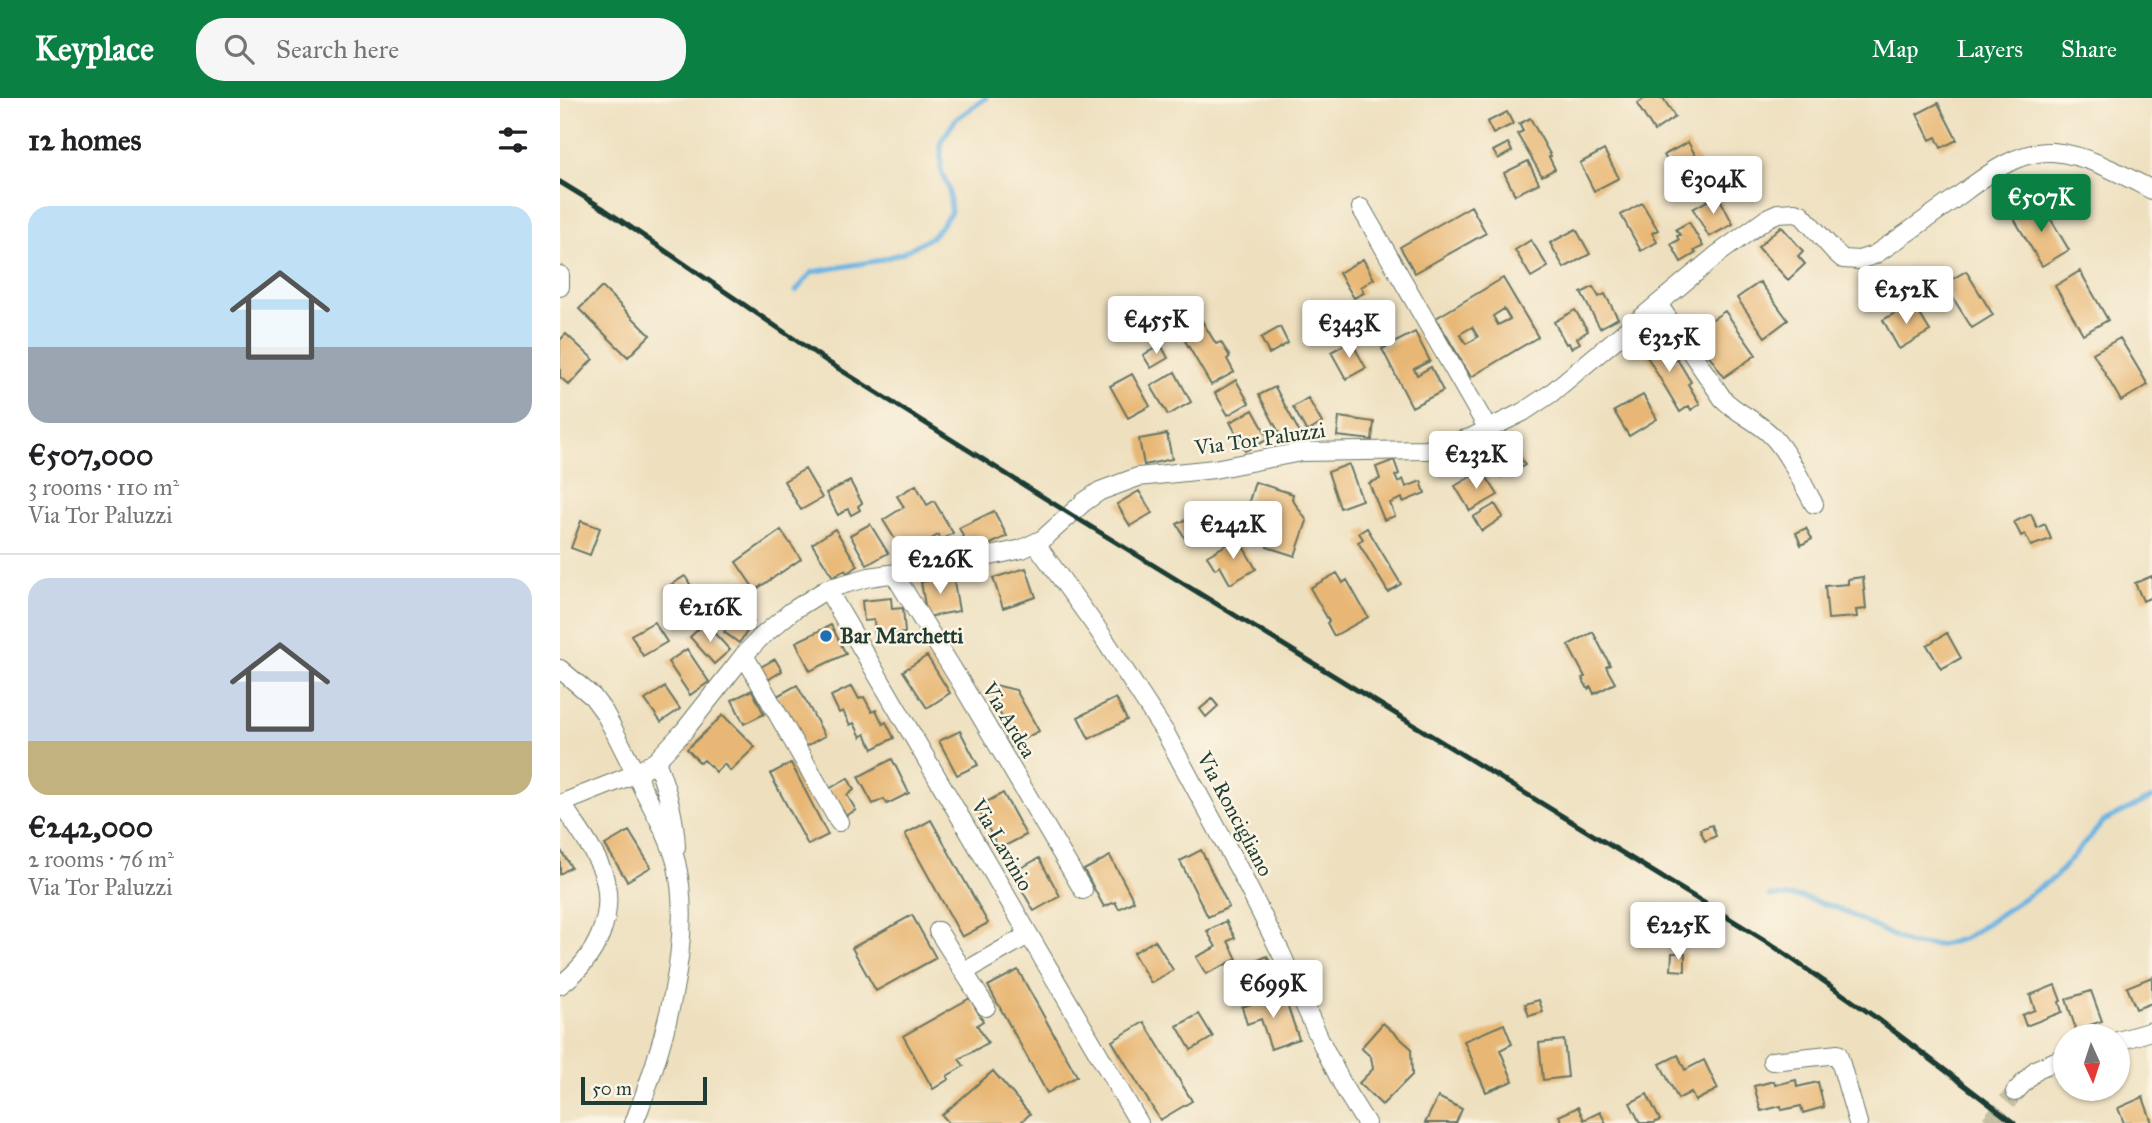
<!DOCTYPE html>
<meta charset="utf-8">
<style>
:root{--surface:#fff;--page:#f6f6f6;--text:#202124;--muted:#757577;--line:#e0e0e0;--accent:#0b8043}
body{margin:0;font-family:"IM FELL Great Primer",serif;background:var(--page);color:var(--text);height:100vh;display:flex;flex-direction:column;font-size:26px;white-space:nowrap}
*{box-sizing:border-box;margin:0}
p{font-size:23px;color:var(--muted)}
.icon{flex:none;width:38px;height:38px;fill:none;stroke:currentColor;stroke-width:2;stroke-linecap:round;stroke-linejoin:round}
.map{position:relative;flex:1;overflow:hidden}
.panel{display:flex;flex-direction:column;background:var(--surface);width:560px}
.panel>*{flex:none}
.needle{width:46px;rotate:177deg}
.controls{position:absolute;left:1493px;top:926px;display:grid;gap:14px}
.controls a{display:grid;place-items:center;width:77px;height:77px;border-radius:50%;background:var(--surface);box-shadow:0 2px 5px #0004;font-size:35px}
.scale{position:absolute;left:21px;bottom:18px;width:126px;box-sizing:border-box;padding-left:7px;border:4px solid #1f3d34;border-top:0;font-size:19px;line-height:24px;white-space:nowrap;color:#1f3d34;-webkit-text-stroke:5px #fcf5e5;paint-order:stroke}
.price{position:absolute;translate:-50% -60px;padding:0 16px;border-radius:7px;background:#fff;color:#222;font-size:23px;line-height:46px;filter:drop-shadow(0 2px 4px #0008)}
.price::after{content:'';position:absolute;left:50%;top:42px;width:21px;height:16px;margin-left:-10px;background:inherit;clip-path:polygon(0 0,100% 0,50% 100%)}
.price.current{background:var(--accent);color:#fff}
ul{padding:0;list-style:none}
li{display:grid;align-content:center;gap:14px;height:371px;padding:0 28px}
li+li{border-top:2px solid var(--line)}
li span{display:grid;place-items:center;height:217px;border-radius:21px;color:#555}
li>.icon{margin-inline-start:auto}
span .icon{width:126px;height:126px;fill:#fffc;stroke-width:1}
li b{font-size:30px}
h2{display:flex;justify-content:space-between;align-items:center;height:84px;padding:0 28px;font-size:30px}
header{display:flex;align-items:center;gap:42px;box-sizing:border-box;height:98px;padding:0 35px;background:var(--accent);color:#fff}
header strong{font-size:33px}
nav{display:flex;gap:38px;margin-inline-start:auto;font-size:24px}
.search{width:490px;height:63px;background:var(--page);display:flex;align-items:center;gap:18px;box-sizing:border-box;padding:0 24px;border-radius:28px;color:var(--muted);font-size:26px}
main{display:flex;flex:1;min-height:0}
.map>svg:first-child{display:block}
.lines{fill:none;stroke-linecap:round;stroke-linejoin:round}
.stream{stroke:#6bb3e2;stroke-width:5}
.building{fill:#e8b775;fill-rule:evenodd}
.minor-tunnel{stroke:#c5bfa3;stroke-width:18;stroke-dasharray:18 9;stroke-linecap:butt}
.minor-casing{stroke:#677665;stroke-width:20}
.minor{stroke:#fff;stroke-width:18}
.rail{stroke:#1f3d34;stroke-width:5}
.poi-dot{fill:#1f6fb2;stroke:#fcf5e5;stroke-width:2.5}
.labels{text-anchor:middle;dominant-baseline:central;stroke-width:5;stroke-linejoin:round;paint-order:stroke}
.street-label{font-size:21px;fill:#1f3d34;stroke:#fcf5e5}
.poi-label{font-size:21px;font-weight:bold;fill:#1f3d34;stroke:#fcf5e5;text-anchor:start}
</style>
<header>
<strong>Keyplace</strong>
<div class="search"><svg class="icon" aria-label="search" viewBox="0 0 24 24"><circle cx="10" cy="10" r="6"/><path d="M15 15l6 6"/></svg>Search here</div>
<nav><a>Map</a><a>Layers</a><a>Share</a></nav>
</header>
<main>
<section class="panel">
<h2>12 homes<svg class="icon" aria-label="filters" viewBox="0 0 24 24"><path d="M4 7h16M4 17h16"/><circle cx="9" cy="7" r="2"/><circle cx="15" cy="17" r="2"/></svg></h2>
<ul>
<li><span style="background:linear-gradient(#bfe0f5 65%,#9aa5b1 0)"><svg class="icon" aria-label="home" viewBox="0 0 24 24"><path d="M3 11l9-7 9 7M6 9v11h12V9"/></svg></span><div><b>€507,000</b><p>3 rooms · 110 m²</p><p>Via Tor Paluzzi</p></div></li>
<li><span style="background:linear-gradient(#c9d6e8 75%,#c2b280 0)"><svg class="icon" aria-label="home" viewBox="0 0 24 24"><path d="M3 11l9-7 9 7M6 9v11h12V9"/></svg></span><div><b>€242,000</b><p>2 rooms · 76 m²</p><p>Via Tor Paluzzi</p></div></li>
</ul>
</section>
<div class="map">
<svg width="1592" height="1025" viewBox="0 0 1592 1025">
<rect width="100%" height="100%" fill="#fcf5e5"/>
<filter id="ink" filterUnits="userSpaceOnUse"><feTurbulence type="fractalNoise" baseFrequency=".0143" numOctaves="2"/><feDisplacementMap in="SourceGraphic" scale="14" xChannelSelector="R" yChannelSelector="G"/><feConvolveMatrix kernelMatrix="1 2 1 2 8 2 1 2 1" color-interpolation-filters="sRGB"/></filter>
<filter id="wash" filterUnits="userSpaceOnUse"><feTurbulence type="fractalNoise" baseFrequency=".00686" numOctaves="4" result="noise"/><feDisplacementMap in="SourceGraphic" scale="28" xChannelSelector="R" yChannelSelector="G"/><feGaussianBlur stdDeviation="1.57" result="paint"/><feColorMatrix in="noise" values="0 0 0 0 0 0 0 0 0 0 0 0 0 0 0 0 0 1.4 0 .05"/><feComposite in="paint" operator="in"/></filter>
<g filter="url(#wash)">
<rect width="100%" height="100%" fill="#eee0bf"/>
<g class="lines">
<path class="stream" d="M236 193 252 174 316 163 342 155 373 138 391 114 389 92 381 72V43L396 21 426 0
M1209 798 1241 799 1277 810 1351 847H1381L1405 840 1495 779 1544 723 1592 700"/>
</g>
<g id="blocks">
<path class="building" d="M1085 0H1103L1115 19 1094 33 1077 6Z
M1378 5 1397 42 1381 50 1376 39 1370 42 1357 16Z
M947 14 953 26 933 36 927 24Z
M970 20 991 58 989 59 995 71 982 78 957 36 963 33 959 26Z
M1128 44 1148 80 1124 94 1104 57Z
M948 45 952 53 938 61 933 53Z
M1044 52 1059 80 1034 93 1020 65Z
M968 63 979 85 955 97 944 75Z
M1158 97 1173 126 1149 139 1133 111Z
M1480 103 1509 152 1482 168 1453 119Z
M1082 105 1098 132 1092 135 1097 144 1081 153 1061 117Z
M911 108 926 135 855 175 840 149Z
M1129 124 1143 148 1134 153 1136 155 1121 164 1111 146 1119 142 1117 138 1120 137 1116 131Z
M1221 128 1243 153 1238 158 1245 166 1228 182 1198 149Z
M1016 131 1030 156 1004 170 990 145Z
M971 142 988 169 971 179 955 152Z
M803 161 814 181 801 189 804 195 794 200 779 175Z
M1406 173 1433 217 1412 230 1384 186Z
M1520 173 1548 222 1523 236 1495 188Z
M943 180 978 239 911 279 876 220ZM944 211 950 221 938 227 933 218ZM912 229 918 239 906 246 900 236Z
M1200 184 1228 222 1205 239 1177 200Z
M42 189 90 237 68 259 19 211Z
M1033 189 1039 199 1045 196 1058 220 1040 230 1021 195Z
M1353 205 1370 233 1339 251 1323 222Z
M1015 212 1028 233 1017 240 1020 245 1011 250 1009 245 1006 246 994 224Z
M1165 213 1196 257 1164 279 1133 234Z
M639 218 656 246 661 244 670 259 667 261 674 274 651 287 620 234 627 230 625 226Z
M720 229 728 245 709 256 701 240Z
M1089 232 1109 266 1117 261 1131 284 1128 286 1140 306 1131 312 1129 308 1120 314 1076 240Z
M855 234 870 263 854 271 857 277 871 269 883 293 852 309 822 251Z
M6 236 33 261 9 287 0 279V242Z
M1560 240 1588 287 1561 303 1533 255Z
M791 243 806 270 786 281 771 254Z
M601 247 608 260 591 270 583 257Z
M615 274 631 304 608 317 591 288Z
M572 276 590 308 568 320 550 288Z
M676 282 689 305 668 317 655 295Z
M715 289 741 337 725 346 699 297Z
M1083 297 1097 321 1069 338 1054 313Z
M748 300 762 325 747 334 733 309Z
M693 312 709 341 685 353 670 324Z
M779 319 814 324 812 342 777 338Z
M607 336 612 361 584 367 579 341Z
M952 345 965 367 951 376 949 374 941 379 929 360Z
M834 362 839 376 835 378 838 384 843 381 846 389 861 383 865 395 843 404 842 400 830 405 835 418 824 422 809 385 820 381 816 369Z
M789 366 802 402 780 410 768 374Z
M245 371 262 400 241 412 224 383Z
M922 372 938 397 910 413 895 388Z
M290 383 302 405 298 408 300 412 291 417 288 411 278 417 266 395Z
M695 384 733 396 732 401 747 423 735 458 707 449 713 432 704 429 706 422 685 416Z
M356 387 367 407 374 403 393 435 381 442 378 437 360 448 356 442 341 451 323 422 344 409 337 398Z
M579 393 592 415 570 428 557 406Z
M935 406 943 419 922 433 913 419Z
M434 413 447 438 419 452 414 442 407 446 399 430Z
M644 413 650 425 645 427 649 435 628 446 617 426Z
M1471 416 1477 430 1485 426 1491 441 1471 448 1465 436 1461 438 1454 424Z
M21 423 40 430 30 457 11 450Z
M310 426 328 455 307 467 290 437Z
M807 430 841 486 828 494 798 444 803 441 799 435Z
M1246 430 1252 441 1241 447 1236 435Z
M275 431 298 468 287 475 285 472 273 479 252 446Z
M221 432 241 461 195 492 176 464Z
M678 440 696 471 670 486 660 468 655 471 647 458Z
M466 470 476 499 443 510 433 480Z
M777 475 783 485 787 482 808 519 774 538 767 525 769 523 750 490Z
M125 478 142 506 121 519 104 491Z
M393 478 399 513 367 519 361 484Z
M1592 478V499L1583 503 1575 485Z
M1303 479 1306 511 1296 512 1297 519 1268 521 1265 488 1288 486V481Z
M331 500 332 511 343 510 345 535 315 538 314 522 304 523 302 503Z
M180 513 194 524 179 545 164 534Z
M94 524 107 544 83 558 71 537Z
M145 525 170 552 154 566 130 539Z
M271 527 286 556 250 573 236 544Z
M1033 534 1050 567 1046 569 1055 585 1034 596 1031 589 1028 591 1022 580 1025 579 1008 547Z
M1387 535 1401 560 1381 571 1367 547Z
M127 551 149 584 130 597 108 564Z
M367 558 390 595 367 610 343 573Z
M215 561 222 573 206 583 199 570Z
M237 587 265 638 245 649 217 598Z
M435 587 456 592 479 633 456 645 432 601Z
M292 588 299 601 304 599 312 614 316 612 323 626 326 624 334 640 313 651 305 636 301 639 294 625 290 627 283 613 279 615 271 598Z
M105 589 120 611 101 624 85 602Z
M192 592 204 616 184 626 172 602Z
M556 600 567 622 529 641 518 619Z
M652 601 658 608 646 619 640 611Z
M163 617 195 649 170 673 164 666 156 674 144 662 140 665 127 651Z
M400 633 418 667 397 677 379 643Z
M332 661 349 695 327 706 324 701 313 706 298 679Z
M231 665 268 737 248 747 210 676Z
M288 680 294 692 287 697 296 712 285 718 269 691Z
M443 695 466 737 439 751 417 709Z
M371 722 428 825 402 839 345 736Z
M1152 727 1156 738 1145 743 1140 731Z
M69 733 91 769 67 783 45 747Z
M0 751 11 769 0 776Z
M641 752 669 809 648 819 620 763Z
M550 758 574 803 559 811 555 804 544 809 524 772Z
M479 760 500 798 474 813 452 775Z
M352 817 376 860 316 893 292 850Z
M666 823 675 840 668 843 677 861 646 876 636 859 656 849 647 833Z
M595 842 613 872 591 885 573 855Z
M1112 855H1125V873L1111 872Z
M707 858 717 879 703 886 692 865Z
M458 872 517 978 487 995 428 888Z
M1592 879V905L1576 911 1567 889Z
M1495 887 1501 903 1499 904 1502 914 1466 928 1462 917 1475 912 1470 897Z
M1531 893 1542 923 1516 932 1506 901Z
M723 895 739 941 711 951 701 921 687 926 682 909Z
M410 900 423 923 417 927 428 945 399 961 404 968 387 978 389 981 373 991 343 938Z
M979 902 983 914 969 918 965 906Z
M639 916 653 939 631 952 617 928Z
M584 924 632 1003 600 1022 552 943Z
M823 925 851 950 852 977 822 1007 799 985 813 971 811 959 801 950Z
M944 926 952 946 940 952 953 983 926 994 904 943Z
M1004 942 1008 979 983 982 979 945Z
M1118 957 1125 972 1144 962 1158 991 1135 1003 1131 994 1118 1001 1100 966Z
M433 973 470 1016 460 1025H389L382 1017Z
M1236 982 1237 989 1258 984 1264 1009 1243 1015 1241 1008 1222 1012 1221 1008 1201 1013 1194 988 1214 983 1215 987Z
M1087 996 1100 1022 1094 1025H1080L1070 1005Z
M878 999 902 1011 896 1025H865Z
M1583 999 1592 1025H1564L1558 1010Z
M1018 1009 1024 1022 1040 1014 1046 1025H1003L999 1018Z"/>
</g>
</g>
<g filter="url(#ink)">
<use href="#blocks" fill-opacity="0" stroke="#677665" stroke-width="2"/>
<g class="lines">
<path class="minor-tunnel" d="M1430 1025 1455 994"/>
<defs>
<path id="minor" d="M801 110 928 331
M0 177V189
M1098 206 1163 301C1178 316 1196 322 1211 337 1228 354 1242 385 1254 406
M476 446 539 533 606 636 681 775 721 855 763 948 787 995 806 1025
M334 476 403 588 523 792
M267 491 579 1025
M184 557 279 724
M0 571 33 599 44 614C58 639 70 665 83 691 95 715 109 738 116 764 135 843 103 951 74 1025
M96 663C107 691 115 719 116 749
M0 706 75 676 96 663 124 633 184 557 200 540 232 513 267 491 309 479 385 468 462 451 483 441 524 404 540 393 578 379 654 371 741 354 867 352 910 340 963 314 990 296 1158 156 1209 119 1218 115 1235 114 1241 116 1275 154 1283 161 1299 162 1314 157C1341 140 1367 120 1393 102 1422 81 1455 52 1493 54 1528 57 1561 76 1592 92
M378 833 426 909
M404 874 468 837
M0 887C36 861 58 816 42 772 33 749 15 727 2 706
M1558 943 1592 933
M1212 963 1278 956 1298 1025
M1455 994 1477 971 1505 959"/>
</defs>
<use href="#minor" class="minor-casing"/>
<use href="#minor" class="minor"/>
<path class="rail" d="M0 84 44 111 268 264 510 416 1206 843 1318 921 1454 1025"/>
</g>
</g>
<circle class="poi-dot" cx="266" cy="538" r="7"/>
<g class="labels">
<g class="street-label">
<text transform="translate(700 341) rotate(-8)">Via Tor Paluzzi</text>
<text transform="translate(449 622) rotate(59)">Via Ardea</text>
<text transform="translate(675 716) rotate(62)">Via Roncigliano</text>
<text transform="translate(442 747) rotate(60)">Via Lavinio</text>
</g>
<g class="poi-label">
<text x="280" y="538">Bar Marchetti</text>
</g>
</g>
</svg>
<div class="controls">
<a><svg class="needle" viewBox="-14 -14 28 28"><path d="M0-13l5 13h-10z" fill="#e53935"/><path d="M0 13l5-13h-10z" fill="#757577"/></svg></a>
</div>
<div class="scale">50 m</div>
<b class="price" style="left:1153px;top:118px">€304K</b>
<b class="price current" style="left:1481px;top:136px">€507K</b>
<b class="price" style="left:1346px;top:228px">€252K</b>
<b class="price" style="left:596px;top:258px">€455K</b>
<b class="price" style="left:789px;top:262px">€343K</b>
<b class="price" style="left:1109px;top:276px">€325K</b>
<b class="price" style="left:916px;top:393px">€232K</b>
<b class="price" style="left:673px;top:463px">€242K</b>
<b class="price" style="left:380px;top:498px">€226K</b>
<b class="price" style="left:150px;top:546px">€216K</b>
<b class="price" style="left:1118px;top:864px">€225K</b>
<b class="price" style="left:713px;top:922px">€699K</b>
</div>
</main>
